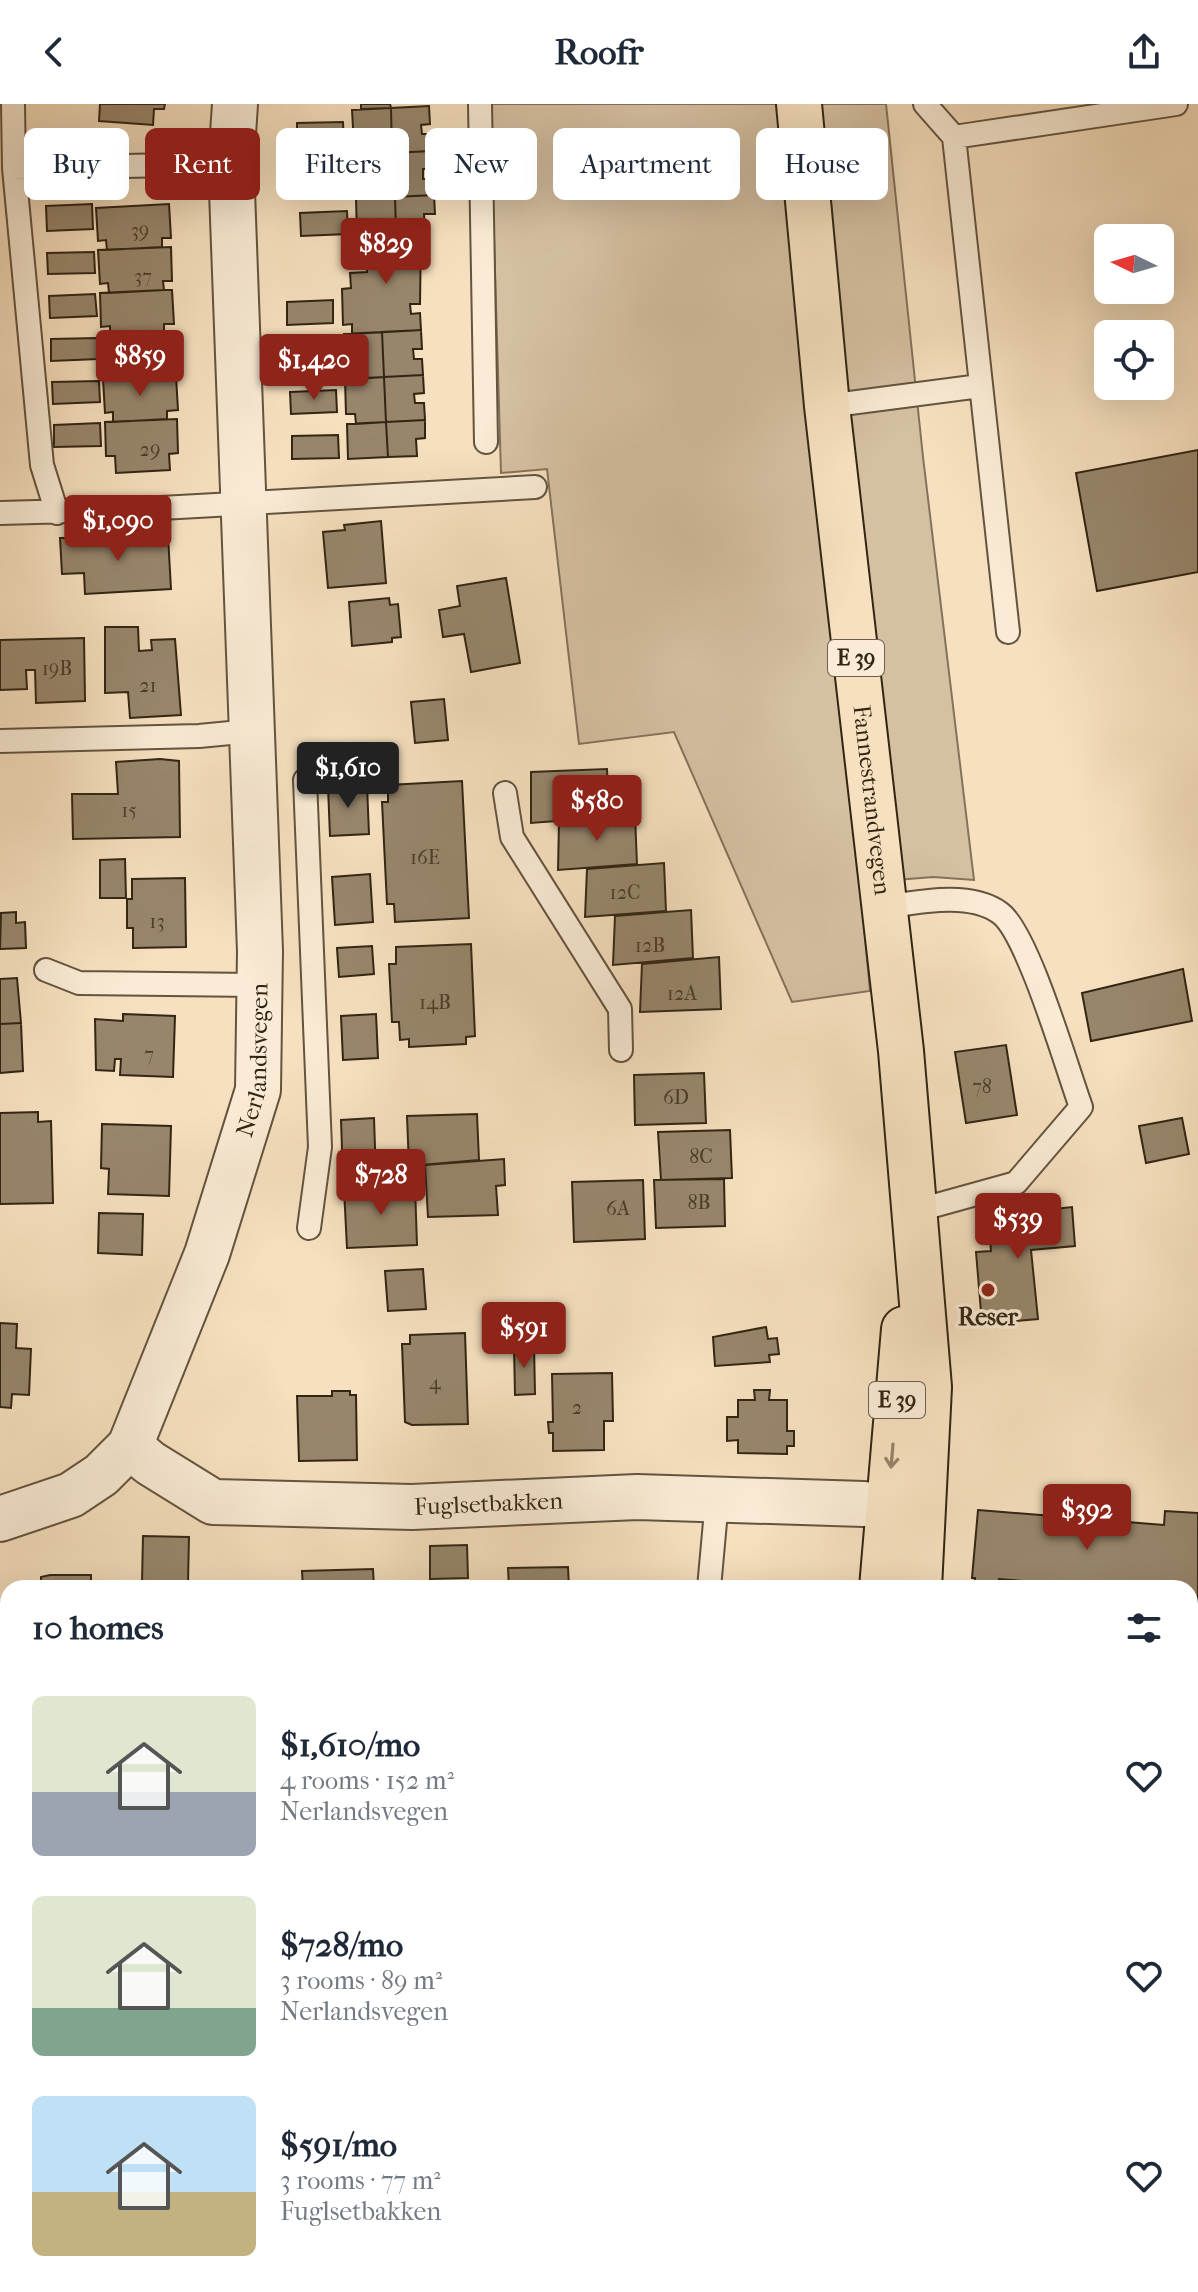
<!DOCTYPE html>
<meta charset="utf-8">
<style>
:root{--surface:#fff;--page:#f2f2f3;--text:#1f2937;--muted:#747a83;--accent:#8f2418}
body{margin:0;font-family:"IM FELL French Canon",serif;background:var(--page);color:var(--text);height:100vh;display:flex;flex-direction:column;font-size:30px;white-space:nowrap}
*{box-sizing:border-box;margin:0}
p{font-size:26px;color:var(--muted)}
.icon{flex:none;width:44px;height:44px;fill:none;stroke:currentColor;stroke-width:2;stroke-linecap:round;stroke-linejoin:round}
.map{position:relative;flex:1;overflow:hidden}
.details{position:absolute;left:0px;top:1476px;width:1198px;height:712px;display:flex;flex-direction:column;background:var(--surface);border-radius:24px 24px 0 0;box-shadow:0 8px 32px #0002}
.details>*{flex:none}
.top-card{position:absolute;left:24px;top:24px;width:1150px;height:72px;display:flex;gap:16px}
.needle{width:52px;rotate:275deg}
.controls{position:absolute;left:1094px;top:120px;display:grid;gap:16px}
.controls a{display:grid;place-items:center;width:80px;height:80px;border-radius:12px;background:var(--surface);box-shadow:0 8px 32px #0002;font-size:40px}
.price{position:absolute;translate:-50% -68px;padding:0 18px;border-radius:8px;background:var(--accent);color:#fff;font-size:26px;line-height:52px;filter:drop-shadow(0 2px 4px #0008)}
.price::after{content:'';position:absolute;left:50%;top:48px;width:24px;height:18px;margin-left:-12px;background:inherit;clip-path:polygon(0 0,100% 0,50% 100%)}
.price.on{background:#222;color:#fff}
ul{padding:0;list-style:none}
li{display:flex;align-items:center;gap:24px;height:200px;padding:0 32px}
li span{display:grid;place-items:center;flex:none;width:224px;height:160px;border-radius:12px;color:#555}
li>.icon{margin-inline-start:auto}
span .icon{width:96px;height:96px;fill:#fffc;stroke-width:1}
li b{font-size:34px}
h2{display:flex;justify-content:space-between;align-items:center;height:96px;padding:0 32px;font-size:34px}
.pill{padding:0 28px;border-radius:12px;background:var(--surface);box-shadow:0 8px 32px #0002;font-size:28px;line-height:72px}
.pill.on{background:var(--accent);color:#fff}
header{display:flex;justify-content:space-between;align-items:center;height:104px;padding:0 32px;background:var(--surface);font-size:36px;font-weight:800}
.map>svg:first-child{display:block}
.green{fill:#d5c0a2;stroke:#84725a;stroke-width:2}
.building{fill:#98866c;stroke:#332513;stroke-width:2}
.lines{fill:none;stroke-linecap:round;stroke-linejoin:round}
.lane-casing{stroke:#64543e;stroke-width:26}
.street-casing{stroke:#64543e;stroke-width:48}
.highway-casing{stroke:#332513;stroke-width:48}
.lane{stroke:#f9ebd5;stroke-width:22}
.street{stroke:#f9ebd5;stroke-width:44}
.highway{stroke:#f6e0bf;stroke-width:44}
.oneway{stroke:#948269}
.poi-dot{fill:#8f2418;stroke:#f9ebd5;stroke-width:3}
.labels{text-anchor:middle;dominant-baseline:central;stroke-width:7;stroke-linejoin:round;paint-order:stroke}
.number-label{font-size:20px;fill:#4c3d29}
.shield{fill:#f9ebd5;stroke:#6e604d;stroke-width:2}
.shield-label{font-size:22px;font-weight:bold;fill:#332513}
.street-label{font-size:24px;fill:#332513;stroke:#f9ebd5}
.poi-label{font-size:24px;font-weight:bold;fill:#332513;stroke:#f9ebd5}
</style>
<header><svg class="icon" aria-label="back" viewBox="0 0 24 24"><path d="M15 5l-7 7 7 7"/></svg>Roofr<svg class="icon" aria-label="share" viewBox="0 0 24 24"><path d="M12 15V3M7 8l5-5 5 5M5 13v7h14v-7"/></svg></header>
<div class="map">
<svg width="1198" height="2188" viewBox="0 0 1198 2188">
<rect width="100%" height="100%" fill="#f6e0bf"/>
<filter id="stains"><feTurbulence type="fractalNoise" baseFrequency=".0025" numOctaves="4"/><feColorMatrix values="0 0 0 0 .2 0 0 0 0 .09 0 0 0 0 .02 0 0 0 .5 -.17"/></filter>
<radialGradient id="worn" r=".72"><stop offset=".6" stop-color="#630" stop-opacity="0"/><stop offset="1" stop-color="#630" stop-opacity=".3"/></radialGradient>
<path class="green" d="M490 0H886L923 353 974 776 933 773 860 779 870 887 792 898 674 628 579 640 547 365 501 369Z"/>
<path class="building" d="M100 0H165L164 5H154L153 21 99 17Z
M361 0H390L391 4 361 5Z
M429 2 430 20 421 21 422 30H430L431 47 392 49 391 4Z
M391 4 392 49 363 50 362 41H354L352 6Z
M343 18 344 41 297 42V19Z
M431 47 432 65H423V75H433L434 91 395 93 392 49Z
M392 49 395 93 365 95 364 86H355L354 51Z
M345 62 346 85 299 86V64Z
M434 91 435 110H424L425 127 396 129 395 93Z
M395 93 396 129 357 130 356 95Z
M92 100 93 125 47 127 46 102Z
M169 100 171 134H162V143L107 146 106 136 98 137 96 104Z
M347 107 348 130 301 132 300 109Z
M421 127 420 200H410L411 210 420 209 421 226 352 230V220L343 221 342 185 351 184 350 169 367 168 365 130Z
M171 143 172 177H163L164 186 109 189 108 179 100 180 98 146Z
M94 148 95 169 48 170 47 149Z
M164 186H172L174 220H164V229L110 232V222L101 223 100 189Z
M95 190 97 212 50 214 49 192Z
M333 196V219L287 221V198Z
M421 226 422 245H413L414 255H422L423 271 384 273 382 228Z
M382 228 384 273 354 275V265H346L344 230Z
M174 229 176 263 167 264V272L112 274V266H103L101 232Z
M97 234 98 255 51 257V235Z
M334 241 336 264 289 266 288 244Z
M423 271 424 289 414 290 415 299H424L425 316 386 318 384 273Z
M167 272H176L178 306 167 307V315L113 318V308L105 309 103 275Z
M384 273 386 318 356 320 355 310H346L345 275Z
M99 277 100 298 53 300 52 278Z
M336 286 337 308 291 310 290 288Z
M177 315 178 349 169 350 170 366 116 369 115 352H106L105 318Z
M425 316V334L416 335 417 352 388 353 386 318Z
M386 318 388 353 348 355 347 320Z
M100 319 101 342 54 343V321Z
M338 331 339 354 292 355V332Z
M1198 346V468L1097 487 1076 369Z
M381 417 386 479 328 484 323 428 345 426 344 421Z
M168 432 171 485 85 490 84 469 62 470 60 434Z
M506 474 520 559 471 568 464 530 443 533 439 506 460 502 457 482Z
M389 494 390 501 398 500 401 533 392 534V538L352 542 349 498Z
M105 523H138L139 547 152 546 151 536 175 535 181 611 130 614 128 588 105 589Z
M84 534 85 597 36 599 35 566H26L27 585 0 586V536Z
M444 595 448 636 415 639 411 598Z
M160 655 179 657 180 733 73 735 72 690H118L116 658Z
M607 665 609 713 531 719V668Z
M462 677 469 814 395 818 394 800H387L382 698H388V681Z
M367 681 369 730 330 732 328 683Z
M635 712 637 760 558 766 559 718Z
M125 755 126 794H100V756Z
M664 759 666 807 585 813 587 765Z
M370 770 373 818 335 821 332 773Z
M185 774 186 843 133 844V824H127V795H132V775Z
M691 806 693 854 613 861 615 812Z
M16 808V819L25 818 26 844 0 845 1 809Z
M471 840 475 932 466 933V940L409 943V935L400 936 399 918H392L389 860H396V843Z
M372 842 374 870 339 873 337 844Z
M719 853 721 905 640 908 642 860Z
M1183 865 1192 917 1091 937 1082 889Z
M17 874 21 919 0 920V875Z
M123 910 175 912 173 973 120 971 121 955H115L114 967 96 966 95 915 123 917Z
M376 910 378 954 343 956 341 912Z
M21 919 23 967 0 969V920Z
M1006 941 1017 1011 966 1019 955 948Z
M704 969 706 1019 635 1021 634 971Z
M38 1008V1018L51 1017 53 1099 0 1100V1009Z
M477 1010 479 1056 409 1062 407 1012Z
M374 1014 376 1073 343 1074 341 1016Z
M1182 1014 1189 1050 1146 1059 1139 1022Z
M102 1020 171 1022 169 1092 108 1090 109 1065 101 1064Z
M730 1026 732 1074 661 1076 658 1028Z
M504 1055 505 1081 496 1082 498 1111 428 1113 425 1061Z
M724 1075 725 1122 656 1124 654 1076Z
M643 1076 645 1135 574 1138 572 1078Z
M415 1082 417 1141 347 1144 344 1085Z
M1072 1103 1075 1142 1031 1146 1038 1215 982 1220 976 1148 991 1147 988 1112Z
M99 1109 143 1110 142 1151 98 1149Z
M423 1165 426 1205 388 1207 385 1167Z
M0 1219 17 1220 16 1244 31 1245 29 1291 12 1290 11 1304 0 1303Z
M766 1223 768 1235 777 1234 779 1250 769 1251 770 1258 715 1262 713 1233Z
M465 1229 468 1320 412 1321 405 1318 402 1240H410V1231Z
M534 1241 535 1290 515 1291 514 1242Z
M612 1269 613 1317H604V1346L553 1347V1329H549L548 1318H553L552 1270Z
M754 1286H770L769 1296H787V1327H794V1342H787V1350L738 1349V1336L727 1337V1313H738V1296H755Z
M332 1287H350V1291H356L357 1356 299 1357 297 1292H332Z
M978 1406 1164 1421 1165 1407 1198 1409V1507L1193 1506 1194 1491H1190V1484H1108L999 1475 998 1484 974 1483 975 1474H972Z
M143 1432 189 1433 188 1479 142 1478Z
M467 1441 468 1474 430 1475V1442Z
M568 1463 569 1484H509L508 1464Z
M373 1465 374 1484H303L302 1467Z
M50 1471H91V1479L118 1478V1484H41V1473Z
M1190 1815 1198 1816V1887L1190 1886Z
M0 2011H8V2180H80L81 2188H0Z"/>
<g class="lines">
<defs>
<path id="lane" d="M13 0 14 64 42 361 57 409
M480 0 486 338
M925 0 954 33
M14 64 231 60
M827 302 980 282
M0 409 143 405 535 383
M1008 528 954 33 1176 0
M0 637 199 632 251 627
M305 676 320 1043 309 1124
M505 689 512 733 620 905 621 946
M885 803C919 798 970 787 1000 809 1028 829 1067 965 1081 1003L1016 1079 915 1107
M46 866 79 879 260 881
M709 1484 717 1396
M1190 1535H1198
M0 1919 8 1930
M1190 2023H1198
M1190 2140 1198 2139
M135 2180V2188
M242 2180V2188
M372 2188 373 2180
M1079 2188 1084 2180"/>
<g id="street">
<path id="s1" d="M130 1342 150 1359 213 1398 412 1403 637 1393 864 1400"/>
<path id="s2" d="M0 1415 71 1391 101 1371 130 1342 207 1150 258 986 260 847 231 60 235 0"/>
<path d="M0 1588 8 1612"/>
<path d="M0 1700 8 1698"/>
</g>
<g id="highway">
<path id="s3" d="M799 0 827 302 901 947 929 1283 919 1484"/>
<path d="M882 1484 904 1225"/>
<path d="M821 2188 822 2180"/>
<path d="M861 2188 862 2180"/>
</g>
</defs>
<use href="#lane" class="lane-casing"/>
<use href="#street" class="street-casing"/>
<use href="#highway" class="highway-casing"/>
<use href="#lane" class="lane"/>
<use href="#street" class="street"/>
<use href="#highway" class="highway"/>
</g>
<defs><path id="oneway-shaft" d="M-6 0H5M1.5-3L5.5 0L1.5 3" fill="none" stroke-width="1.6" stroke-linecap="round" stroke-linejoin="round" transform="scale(2)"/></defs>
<use class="oneway" href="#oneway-shaft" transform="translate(892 1352) rotate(95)"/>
<circle class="poi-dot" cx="988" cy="1186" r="8"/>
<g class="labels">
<g class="number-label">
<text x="140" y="126">39</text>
<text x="143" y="172">37</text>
<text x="150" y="345">29</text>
<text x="57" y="564">19B</text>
<text x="148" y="581">21</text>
<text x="129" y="706">15</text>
<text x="425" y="753">16E</text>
<text x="625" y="788">12C</text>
<text x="157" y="817">13</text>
<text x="650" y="841">12B</text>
<text x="682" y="889">12A</text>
<text x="435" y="898">14B</text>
<text x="149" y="950">7</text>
<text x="982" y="982">78</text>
<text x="676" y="993">6D</text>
<text x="701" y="1052">8C</text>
<text x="699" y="1098">8B</text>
<text x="618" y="1104">6A</text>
<text x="435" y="1278">4</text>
<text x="577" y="1303">2</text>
</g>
<g class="shield">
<rect x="828" y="536" width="56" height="36" rx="6"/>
<rect x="869" y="1278" width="56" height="36" rx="6"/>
</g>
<g class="shield-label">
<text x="856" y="554">E 39</text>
<text x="897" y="1296">E 39</text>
</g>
<g class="street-label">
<text stroke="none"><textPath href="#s3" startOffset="700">Fannestrandvegen</textPath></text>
<text stroke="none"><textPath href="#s2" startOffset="560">Nerlandsvegen</textPath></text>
<text stroke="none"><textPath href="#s1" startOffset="376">Fuglsetbakken</textPath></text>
</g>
<g class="poi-label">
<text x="988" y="1213">Reser</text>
</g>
</g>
<rect width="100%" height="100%" filter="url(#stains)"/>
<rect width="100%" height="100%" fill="url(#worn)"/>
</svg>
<div class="controls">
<a><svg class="needle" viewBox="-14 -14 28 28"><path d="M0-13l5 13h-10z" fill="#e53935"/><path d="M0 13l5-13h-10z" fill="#747a83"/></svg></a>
<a><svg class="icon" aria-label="locate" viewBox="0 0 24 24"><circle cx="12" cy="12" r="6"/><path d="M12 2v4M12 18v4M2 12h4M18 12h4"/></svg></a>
</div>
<b class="price" style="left:386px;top:182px">$829</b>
<b class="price" style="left:140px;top:294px">$859</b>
<b class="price" style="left:314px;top:298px">$1,420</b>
<b class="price" style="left:118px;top:459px">$1,090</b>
<b class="price on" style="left:348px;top:706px">$1,610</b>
<b class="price" style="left:597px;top:739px">$580</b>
<b class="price" style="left:381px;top:1113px">$728</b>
<b class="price" style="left:1018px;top:1157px">$539</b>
<b class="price" style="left:524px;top:1266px">$591</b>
<b class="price" style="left:1087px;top:1448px">$392</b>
<div class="top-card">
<a class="pill">Buy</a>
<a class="pill on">Rent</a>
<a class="pill">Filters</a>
<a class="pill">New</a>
<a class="pill">Apartment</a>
<a class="pill">House</a>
</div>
<section class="details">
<h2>10 homes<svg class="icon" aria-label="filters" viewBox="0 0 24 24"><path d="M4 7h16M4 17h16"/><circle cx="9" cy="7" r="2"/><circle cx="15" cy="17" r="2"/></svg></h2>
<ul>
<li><span style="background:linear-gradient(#dfe7d0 60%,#9aa5b1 0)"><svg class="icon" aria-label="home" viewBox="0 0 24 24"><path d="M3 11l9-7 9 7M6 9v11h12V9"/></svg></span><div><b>$1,610/mo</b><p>4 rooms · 152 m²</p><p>Nerlandsvegen</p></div><svg class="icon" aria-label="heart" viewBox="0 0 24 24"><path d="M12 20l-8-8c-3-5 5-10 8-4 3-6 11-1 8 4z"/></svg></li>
<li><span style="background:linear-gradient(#dfe7d0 70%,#7fa58c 0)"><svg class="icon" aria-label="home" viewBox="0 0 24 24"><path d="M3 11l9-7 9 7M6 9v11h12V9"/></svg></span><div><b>$728/mo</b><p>3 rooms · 89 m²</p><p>Nerlandsvegen</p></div><svg class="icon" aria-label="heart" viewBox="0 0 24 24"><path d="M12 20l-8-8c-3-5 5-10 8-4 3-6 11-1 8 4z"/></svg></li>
<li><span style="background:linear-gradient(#bfe0f5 60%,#c2b280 0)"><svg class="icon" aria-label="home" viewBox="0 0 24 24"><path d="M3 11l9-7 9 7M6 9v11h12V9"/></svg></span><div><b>$591/mo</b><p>3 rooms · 77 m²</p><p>Fuglsetbakken</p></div><svg class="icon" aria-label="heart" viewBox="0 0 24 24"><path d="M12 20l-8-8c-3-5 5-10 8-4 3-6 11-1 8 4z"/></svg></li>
</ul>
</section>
</div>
